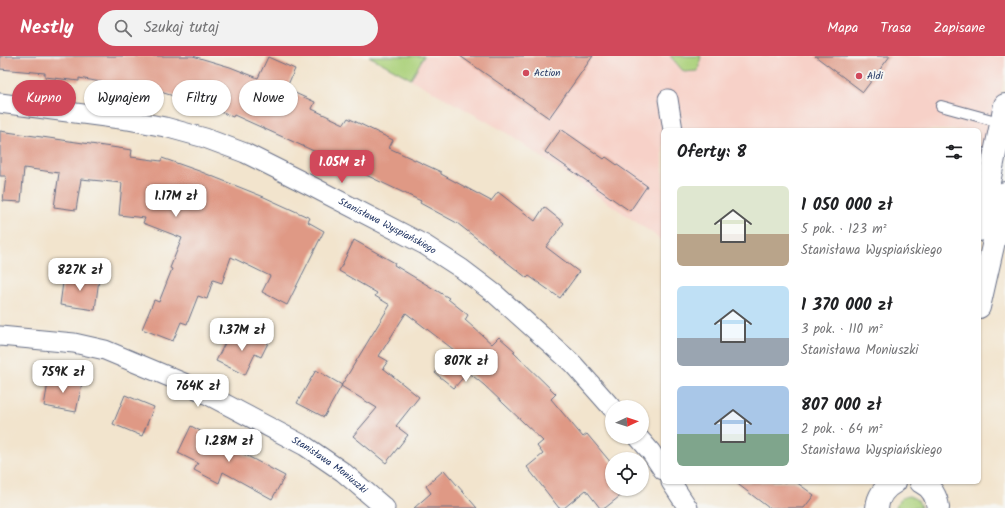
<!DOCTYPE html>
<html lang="pl">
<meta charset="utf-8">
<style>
:root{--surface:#fff;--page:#f2f2f2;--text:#202124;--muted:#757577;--accent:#d1495b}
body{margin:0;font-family:Kalam,sans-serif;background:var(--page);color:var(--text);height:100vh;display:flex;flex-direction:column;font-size:15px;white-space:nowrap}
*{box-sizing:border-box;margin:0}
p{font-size:13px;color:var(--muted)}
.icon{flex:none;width:22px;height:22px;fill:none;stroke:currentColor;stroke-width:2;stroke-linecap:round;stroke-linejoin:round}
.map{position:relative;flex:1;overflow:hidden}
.details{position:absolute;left:661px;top:72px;width:320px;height:356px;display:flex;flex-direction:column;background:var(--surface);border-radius:6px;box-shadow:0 1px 3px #0004}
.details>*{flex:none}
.guide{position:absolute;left:12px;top:24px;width:380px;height:36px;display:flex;gap:8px}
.needle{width:26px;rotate:87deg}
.buttons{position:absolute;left:605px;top:344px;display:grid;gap:8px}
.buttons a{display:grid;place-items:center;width:44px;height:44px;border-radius:50%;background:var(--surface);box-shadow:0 1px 3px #0004;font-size:20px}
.price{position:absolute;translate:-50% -34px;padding:0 9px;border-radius:8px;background:#fff;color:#222;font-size:13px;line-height:26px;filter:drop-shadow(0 1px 2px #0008)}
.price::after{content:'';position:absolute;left:50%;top:24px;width:12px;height:9px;margin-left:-6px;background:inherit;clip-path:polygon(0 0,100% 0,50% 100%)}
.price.selected{background:var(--accent);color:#fff}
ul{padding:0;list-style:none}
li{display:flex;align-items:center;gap:12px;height:100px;padding:0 16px}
li span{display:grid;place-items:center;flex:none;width:112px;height:80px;border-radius:6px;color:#555}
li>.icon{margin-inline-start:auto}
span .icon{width:48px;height:48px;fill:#fffc;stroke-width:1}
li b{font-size:17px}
h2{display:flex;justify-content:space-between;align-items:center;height:48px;padding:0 16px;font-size:17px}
.tag{padding:0 14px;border-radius:18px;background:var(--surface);box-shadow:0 1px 3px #0004;font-size:14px;line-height:36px}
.tag.selected{background:var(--accent);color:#fff}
header{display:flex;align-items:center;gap:24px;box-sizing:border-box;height:56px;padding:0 20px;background:var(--accent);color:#fff}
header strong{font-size:19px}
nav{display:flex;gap:22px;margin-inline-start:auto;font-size:14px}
.search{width:280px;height:36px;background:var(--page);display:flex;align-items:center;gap:10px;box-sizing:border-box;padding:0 14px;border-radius:22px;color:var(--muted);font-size:15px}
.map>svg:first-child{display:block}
.built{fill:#f7d1c8}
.green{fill:#acd17b;stroke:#64806c}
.building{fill:#df9985}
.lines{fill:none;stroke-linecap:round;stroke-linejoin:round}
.lane-casing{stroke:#666e85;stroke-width:12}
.street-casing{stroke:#666e85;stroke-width:21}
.secondary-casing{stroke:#666e85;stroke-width:24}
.lane{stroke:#fff;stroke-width:10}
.street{stroke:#fff;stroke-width:19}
.secondary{stroke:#fff;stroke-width:22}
.poi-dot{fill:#d1495b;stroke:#f6f6f2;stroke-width:1.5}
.labels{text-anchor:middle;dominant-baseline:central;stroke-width:4;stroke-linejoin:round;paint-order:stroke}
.poi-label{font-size:10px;fill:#1b2f5e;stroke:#f6f6f2;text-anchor:start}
.street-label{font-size:10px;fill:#1b2f5e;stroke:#f6f6f2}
</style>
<header>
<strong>Nestly</strong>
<div class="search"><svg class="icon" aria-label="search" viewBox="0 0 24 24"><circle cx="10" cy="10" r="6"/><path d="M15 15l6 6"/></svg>Szukaj tutaj</div>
<nav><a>Mapa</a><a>Trasa</a><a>Zapisane</a></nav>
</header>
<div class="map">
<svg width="1005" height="452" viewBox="0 0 1005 452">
<rect width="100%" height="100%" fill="#f6f6f2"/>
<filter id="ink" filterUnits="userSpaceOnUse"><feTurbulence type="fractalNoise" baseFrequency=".025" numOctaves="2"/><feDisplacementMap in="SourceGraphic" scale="8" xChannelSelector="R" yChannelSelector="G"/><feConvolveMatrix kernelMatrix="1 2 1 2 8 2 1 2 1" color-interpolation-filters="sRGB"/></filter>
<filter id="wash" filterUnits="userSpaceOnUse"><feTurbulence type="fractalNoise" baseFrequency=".012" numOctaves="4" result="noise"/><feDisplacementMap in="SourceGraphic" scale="16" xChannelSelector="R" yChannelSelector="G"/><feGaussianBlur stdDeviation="0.9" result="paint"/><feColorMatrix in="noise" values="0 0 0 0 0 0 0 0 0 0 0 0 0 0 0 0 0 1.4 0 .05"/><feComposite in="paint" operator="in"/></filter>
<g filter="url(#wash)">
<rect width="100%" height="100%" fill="#f2e4cd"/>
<path class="built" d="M369 0H1005V18L979 135V74H663V187L655 179 502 74Z"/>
<path class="green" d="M369 0H424L411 23Z
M670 0H701L698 15 684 16Z
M909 440C915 442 920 445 921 452H896C897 445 901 441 909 440Z"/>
<g id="blocks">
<path class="building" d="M0 0H193L230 11 258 22 268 1 295 13 286 33 315 46 312 53 344 68 348 62 393 84 389 92 441 116V118L491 145 498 136 535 165 544 151 564 167 546 191 579 216 560 242 529 220 527 222 457 167 420 147 421 145 347 110 346 112 316 97V96L234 59 233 61 215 54V53L135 28 134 32 79 22V25L45 21V17L0 13Z
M460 0H593L549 62Z
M815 0H890L863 36Z
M561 73 604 103 606 101 647 130 630 155 545 96Z
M0 75 132 94 131 101 161 105 162 102 199 115 264 141 310 162 308 166 324 175 287 249 262 236 270 220 231 201 222 227 213 224 207 243 198 240 187 268 181 266 173 285 142 273 154 244 159 246 172 213 170 212 182 182 143 167 145 162 119 159 122 127 81 123 76 154 54 151 59 117 24 112 21 146 3 145 6 120H0Z
M354 184 395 207 394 209 449 242 448 243 468 259 465 264 492 288 499 281 515 295 513 296 556 338 551 343 583 381 587 378 612 408V433H629L605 452H600L586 434 564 452H559L527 411 543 398 537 390 543 385 484 329 468 316 454 332 435 317 454 294 406 257 379 300 388 305 383 312 419 341 396 370 408 379 386 407 353 380 377 352 341 330 390 249 375 240 377 237 339 215Z
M64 219 99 223 95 254 60 249Z
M251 276 269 285 261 301 255 298 245 319 216 305 230 277 246 286Z
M316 314 342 329 324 361 297 347Z
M49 321 82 327 76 356 44 350Z
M125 339 154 351 142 380 113 368Z
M191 370 285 420 272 443 223 416 219 427 194 414 198 407 178 397Z
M444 414 477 452H414L431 437 426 430Z
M735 426H796L814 439 804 452H769Z"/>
</g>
</g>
<g filter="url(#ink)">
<use href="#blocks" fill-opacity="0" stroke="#666e85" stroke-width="1"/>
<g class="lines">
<defs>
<path id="lane" d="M941 50 1003 67"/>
<g id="street">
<path d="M668 43 673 74"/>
<path id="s1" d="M0 47 128 64 165 71 205 82 245 97 311 130 425 189 462 213 495 238 573 308 612 352"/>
<path id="s2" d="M0 280 74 287 105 294 191 330 305 390 343 416 385 452"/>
<path d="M638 381 651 396 663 414"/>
<path d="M671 426 688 452"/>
</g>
<path id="secondary" d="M979 174 1005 49
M979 251 1005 137
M921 426C931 431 937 441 938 452
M877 452C878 440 884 432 895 426"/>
</defs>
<use href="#lane" class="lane-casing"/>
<use href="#street" class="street-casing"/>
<use href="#secondary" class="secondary-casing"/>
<use href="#lane" class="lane"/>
<use href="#street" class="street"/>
<use href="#secondary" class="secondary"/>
</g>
</g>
<g class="poi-dot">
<circle cx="526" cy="17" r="4"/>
<circle cx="859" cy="20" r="4"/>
</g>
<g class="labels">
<g class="poi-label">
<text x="534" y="17">Action</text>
<text x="867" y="20">Aldi</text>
</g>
<g class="street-label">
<text stroke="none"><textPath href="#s1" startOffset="411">Stanisława Wyspiańskiego</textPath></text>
<text stroke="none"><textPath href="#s2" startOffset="359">Stanisława Moniuszki</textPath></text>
</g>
</g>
</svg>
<div class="buttons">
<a><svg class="needle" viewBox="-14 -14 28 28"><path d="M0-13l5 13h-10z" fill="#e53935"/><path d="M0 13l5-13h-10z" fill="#757577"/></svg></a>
<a><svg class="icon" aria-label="locate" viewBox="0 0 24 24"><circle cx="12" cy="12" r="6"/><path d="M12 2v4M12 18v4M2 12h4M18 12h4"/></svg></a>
</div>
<b class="price selected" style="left:342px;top:128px">1.05M zł</b>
<b class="price" style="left:176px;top:162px">1.17M zł</b>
<b class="price" style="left:80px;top:236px">827K zł</b>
<b class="price" style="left:242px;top:296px">1.37M zł</b>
<b class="price" style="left:466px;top:327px">807K zł</b>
<b class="price" style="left:63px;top:338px">759K zł</b>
<b class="price" style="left:198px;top:352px">764K zł</b>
<b class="price" style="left:229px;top:407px">1.28M zł</b>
<div class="guide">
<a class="tag selected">Kupno</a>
<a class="tag">Wynajem</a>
<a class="tag">Filtry</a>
<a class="tag">Nowe</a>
</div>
<section class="details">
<h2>Oferty: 8<svg class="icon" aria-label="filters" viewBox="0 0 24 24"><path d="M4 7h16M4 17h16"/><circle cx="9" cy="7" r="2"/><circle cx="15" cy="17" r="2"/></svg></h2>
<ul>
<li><span style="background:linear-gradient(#dfe7d0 60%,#b9a48a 0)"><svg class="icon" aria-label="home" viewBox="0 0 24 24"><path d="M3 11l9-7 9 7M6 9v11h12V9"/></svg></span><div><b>1 050 000 zł</b><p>5 pok. · 123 m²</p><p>Stanisława Wyspiańskiego</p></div></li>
<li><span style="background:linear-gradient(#bfe0f5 65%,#9aa5b1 0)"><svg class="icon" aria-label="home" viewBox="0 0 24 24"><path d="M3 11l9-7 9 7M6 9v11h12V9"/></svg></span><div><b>1 370 000 zł</b><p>3 pok. · 110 m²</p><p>Stanisława Moniuszki</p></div></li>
<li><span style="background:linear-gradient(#a9c7e8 60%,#7fa58c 0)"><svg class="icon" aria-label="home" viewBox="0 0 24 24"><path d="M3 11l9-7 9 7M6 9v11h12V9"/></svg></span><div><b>807 000 zł</b><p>2 pok. · 64 m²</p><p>Stanisława Wyspiańskiego</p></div></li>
</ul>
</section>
</div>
